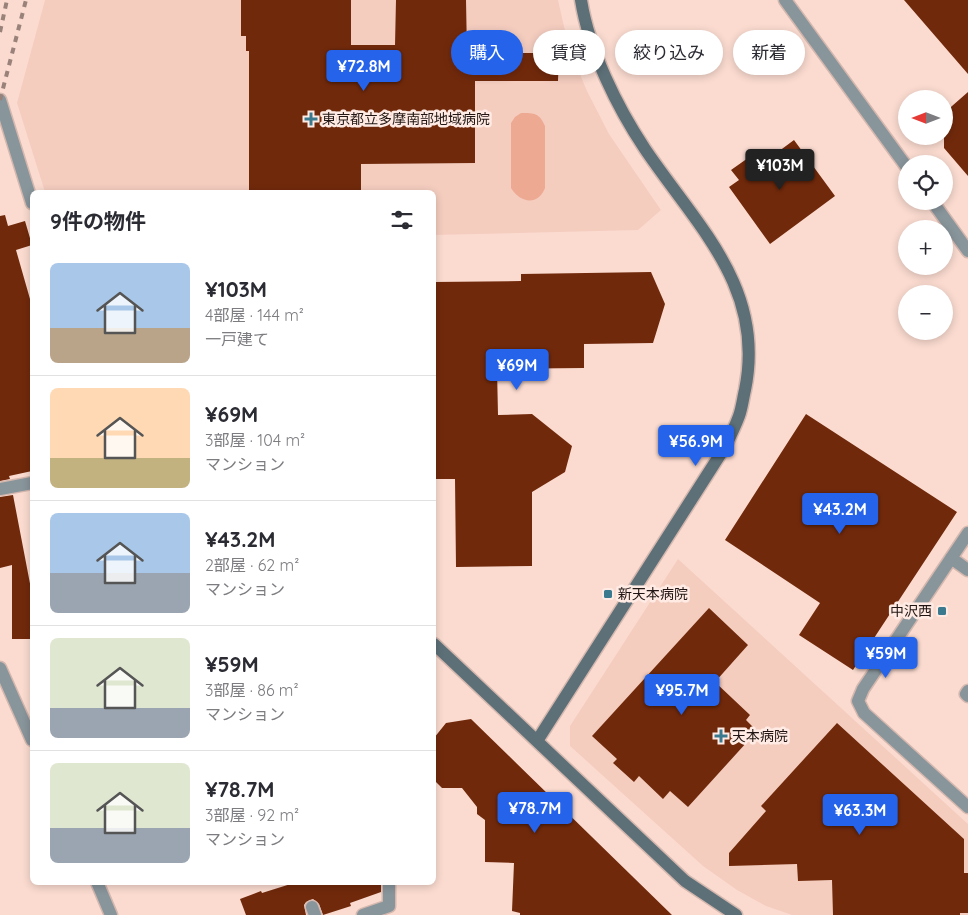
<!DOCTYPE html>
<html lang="ja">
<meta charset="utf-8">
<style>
:root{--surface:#fff;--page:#f7f7f7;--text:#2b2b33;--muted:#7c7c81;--line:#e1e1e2;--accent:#2563eb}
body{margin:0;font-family:Quicksand,"Noto Sans JP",sans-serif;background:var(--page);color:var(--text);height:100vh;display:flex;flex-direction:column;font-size:19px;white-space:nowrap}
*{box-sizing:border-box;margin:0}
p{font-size:16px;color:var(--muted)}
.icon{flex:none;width:28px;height:28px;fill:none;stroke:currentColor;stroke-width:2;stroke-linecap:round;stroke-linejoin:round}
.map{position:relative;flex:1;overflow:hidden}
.details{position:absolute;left:30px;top:190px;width:406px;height:695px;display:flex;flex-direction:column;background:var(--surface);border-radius:8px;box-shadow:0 2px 8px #0003}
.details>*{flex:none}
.guide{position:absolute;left:451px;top:30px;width:441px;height:45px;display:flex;gap:10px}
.needle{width:32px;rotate:270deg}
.controls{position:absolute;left:898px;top:90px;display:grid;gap:10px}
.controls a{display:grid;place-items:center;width:55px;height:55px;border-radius:50%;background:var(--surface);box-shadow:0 2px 8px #0003;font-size:25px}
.price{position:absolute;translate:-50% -42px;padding:0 11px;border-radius:5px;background:var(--accent);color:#fff;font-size:16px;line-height:32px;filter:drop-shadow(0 1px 2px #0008)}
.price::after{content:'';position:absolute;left:50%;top:30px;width:15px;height:11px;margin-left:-8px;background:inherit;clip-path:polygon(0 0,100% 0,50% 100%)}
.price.selected{background:#222;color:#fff}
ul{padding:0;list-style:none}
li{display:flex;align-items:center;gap:15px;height:125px;padding:0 20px}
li+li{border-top:1px solid var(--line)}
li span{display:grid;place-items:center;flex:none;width:140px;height:100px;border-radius:8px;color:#555}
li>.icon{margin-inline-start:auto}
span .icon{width:60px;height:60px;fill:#fffc;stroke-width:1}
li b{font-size:21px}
h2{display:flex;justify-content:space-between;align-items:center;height:60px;padding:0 20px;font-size:21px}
.tag{padding:0 18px;border-radius:22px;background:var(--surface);box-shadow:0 2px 8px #0003;font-size:18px;line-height:45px}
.tag.selected{background:var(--accent);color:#fff}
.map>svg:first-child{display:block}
.built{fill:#f4cdbf}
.green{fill:#eda992}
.building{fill:#71290b}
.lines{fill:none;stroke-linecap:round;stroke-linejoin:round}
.street-casing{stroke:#d4b7ae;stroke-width:15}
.secondary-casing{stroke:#d4b7ae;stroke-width:15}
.street{stroke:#88959b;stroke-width:12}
.secondary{stroke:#5d7078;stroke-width:12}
.rail{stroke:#98827a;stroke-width:4;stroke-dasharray:6 6;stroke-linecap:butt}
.poi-dot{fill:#3b798f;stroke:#ffebe4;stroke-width:2}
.labels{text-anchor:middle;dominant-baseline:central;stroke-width:5;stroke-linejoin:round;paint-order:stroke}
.poi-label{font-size:14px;fill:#201512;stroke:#ffebe4;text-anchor:start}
</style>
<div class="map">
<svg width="968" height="915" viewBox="0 0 968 915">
<rect width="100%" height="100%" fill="#fbdbd0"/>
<path class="built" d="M45 0H558L569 48 587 91 609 134 661 210 638 230 434 235V192H45L17 103Z
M678 559 968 824V915H792L766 906 737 890 703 866 570 746V726Z"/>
<path class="green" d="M521 113C535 113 539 113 545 126V188C538 206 520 203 511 188V123L515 117Z"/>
<path class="building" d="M241 0H351V45H395L396 0H466L467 53H559L558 81H475V163L361 164V192H249V51H246V36H241Z
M904 0H968V74Z
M968 92V176L944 148V113Z
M794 140 835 196 770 244 729 187 739 180 731 170 748 158 755 169Z
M5 215 8 226 25 221 32 245 16 250 32 306V471L9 476 10 479 0 481V216Z
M651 272 665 304 653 343 584 344V368L497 369 498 415 532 414 572 446 565 472 532 492V566L456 567 455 479H434V282L521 281V274Z
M806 414 957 512 853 670 799 635 820 603 725 540Z
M13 495 32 594V639H12V565L0 568V497Z
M709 608 748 645 715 682 750 715 746 720 757 731 688 807 670 791 663 799 639 776 634 782 613 763 617 759 592 736Z
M471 719 672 915H520V913L512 911 514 863 485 862V820L477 814V807L462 788H442L434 780V738L446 723Z
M837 723 964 839V873H968V913H960V915H833L832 880 798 881 797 864 729 866V853L766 811 761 806Z
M297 882H381V892L350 903 351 906 323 915 319 904 313 899 306 902 304 905 306 915H246L240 899 261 891 262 893Z"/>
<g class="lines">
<defs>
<path id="street" d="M785 0 906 166
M0 100 32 203
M932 201 968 251
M0 489 32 483
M968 533 863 689 858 701 864 713 968 807
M951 558 968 570
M0 668 32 740
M968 691 966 694 968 696
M97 882 111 915
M312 907 315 915
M363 915 389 906V882"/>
<path id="secondary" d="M434 644 685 881 736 915
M537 741 725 447C730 437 735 427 739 416 742 408 743 398 745 390 766 288 697 226 645 149 617 107 589 50 581 0"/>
</defs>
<use href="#street" class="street-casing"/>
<use href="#secondary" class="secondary-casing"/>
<use href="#street" class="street"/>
<use href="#secondary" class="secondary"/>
<path class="rail" d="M0 32 7 0
M0 100 26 0"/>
</g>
<g class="poi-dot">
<path d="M308.5 111.5h5v5h5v5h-5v5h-5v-5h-5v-5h5z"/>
<rect x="603" y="589" width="10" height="10" rx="2.5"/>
<rect x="937" y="606" width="10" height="10" rx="2.5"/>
<path d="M718.5 728.5h5v5h5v5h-5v5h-5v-5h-5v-5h5z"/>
</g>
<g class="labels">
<g class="poi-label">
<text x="322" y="119">東京都立多摩南部地域病院</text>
<text x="618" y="594">新天本病院</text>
<text x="932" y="611" text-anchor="end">中沢西</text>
<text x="732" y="736">天本病院</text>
</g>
</g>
</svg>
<div class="controls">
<a><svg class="needle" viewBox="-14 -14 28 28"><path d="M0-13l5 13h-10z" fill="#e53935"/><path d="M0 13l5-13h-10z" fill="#7c7c81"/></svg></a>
<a><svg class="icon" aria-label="locate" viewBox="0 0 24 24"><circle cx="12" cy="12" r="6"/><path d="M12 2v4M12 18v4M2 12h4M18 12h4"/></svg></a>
<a>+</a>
<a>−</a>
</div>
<b class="price" style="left:364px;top:92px">¥72.8M</b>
<b class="price selected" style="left:780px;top:191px">¥103M</b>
<b class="price" style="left:517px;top:391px">¥69M</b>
<b class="price" style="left:696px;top:467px">¥56.9M</b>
<b class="price" style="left:840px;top:535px">¥43.2M</b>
<b class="price" style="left:886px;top:679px">¥59M</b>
<b class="price" style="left:682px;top:716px">¥95.7M</b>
<b class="price" style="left:535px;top:834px">¥78.7M</b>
<b class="price" style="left:860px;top:836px">¥63.3M</b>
<div class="guide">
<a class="tag selected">購入</a>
<a class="tag">賃貸</a>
<a class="tag">絞り込み</a>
<a class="tag">新着</a>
</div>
<section class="details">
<h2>9件の物件<svg class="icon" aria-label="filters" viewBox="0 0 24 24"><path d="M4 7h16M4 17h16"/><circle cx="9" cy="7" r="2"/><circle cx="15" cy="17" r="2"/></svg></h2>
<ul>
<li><span style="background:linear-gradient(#a9c7e8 65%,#b9a48a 0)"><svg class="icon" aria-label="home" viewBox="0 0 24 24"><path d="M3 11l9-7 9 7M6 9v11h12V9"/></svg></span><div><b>¥103M</b><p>4部屋 · 144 m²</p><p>一戸建て</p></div></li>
<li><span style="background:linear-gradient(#ffd9b3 70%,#c2b280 0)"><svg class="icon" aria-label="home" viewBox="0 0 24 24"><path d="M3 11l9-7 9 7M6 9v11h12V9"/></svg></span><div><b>¥69M</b><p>3部屋 · 104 m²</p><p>マンション</p></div></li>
<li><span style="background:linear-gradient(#a9c7e8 60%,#9aa5b1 0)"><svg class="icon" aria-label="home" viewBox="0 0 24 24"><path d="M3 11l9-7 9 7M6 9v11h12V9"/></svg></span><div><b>¥43.2M</b><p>2部屋 · 62 m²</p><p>マンション</p></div></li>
<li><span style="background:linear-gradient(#dfe7d0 70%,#9aa5b1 0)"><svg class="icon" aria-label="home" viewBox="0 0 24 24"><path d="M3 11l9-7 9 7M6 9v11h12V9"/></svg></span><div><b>¥59M</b><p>3部屋 · 86 m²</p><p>マンション</p></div></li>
<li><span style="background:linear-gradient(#dfe7d0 65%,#9aa5b1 0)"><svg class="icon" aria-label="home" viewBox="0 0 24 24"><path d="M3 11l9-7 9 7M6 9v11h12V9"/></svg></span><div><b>¥78.7M</b><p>3部屋 · 92 m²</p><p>マンション</p></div></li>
</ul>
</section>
</div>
